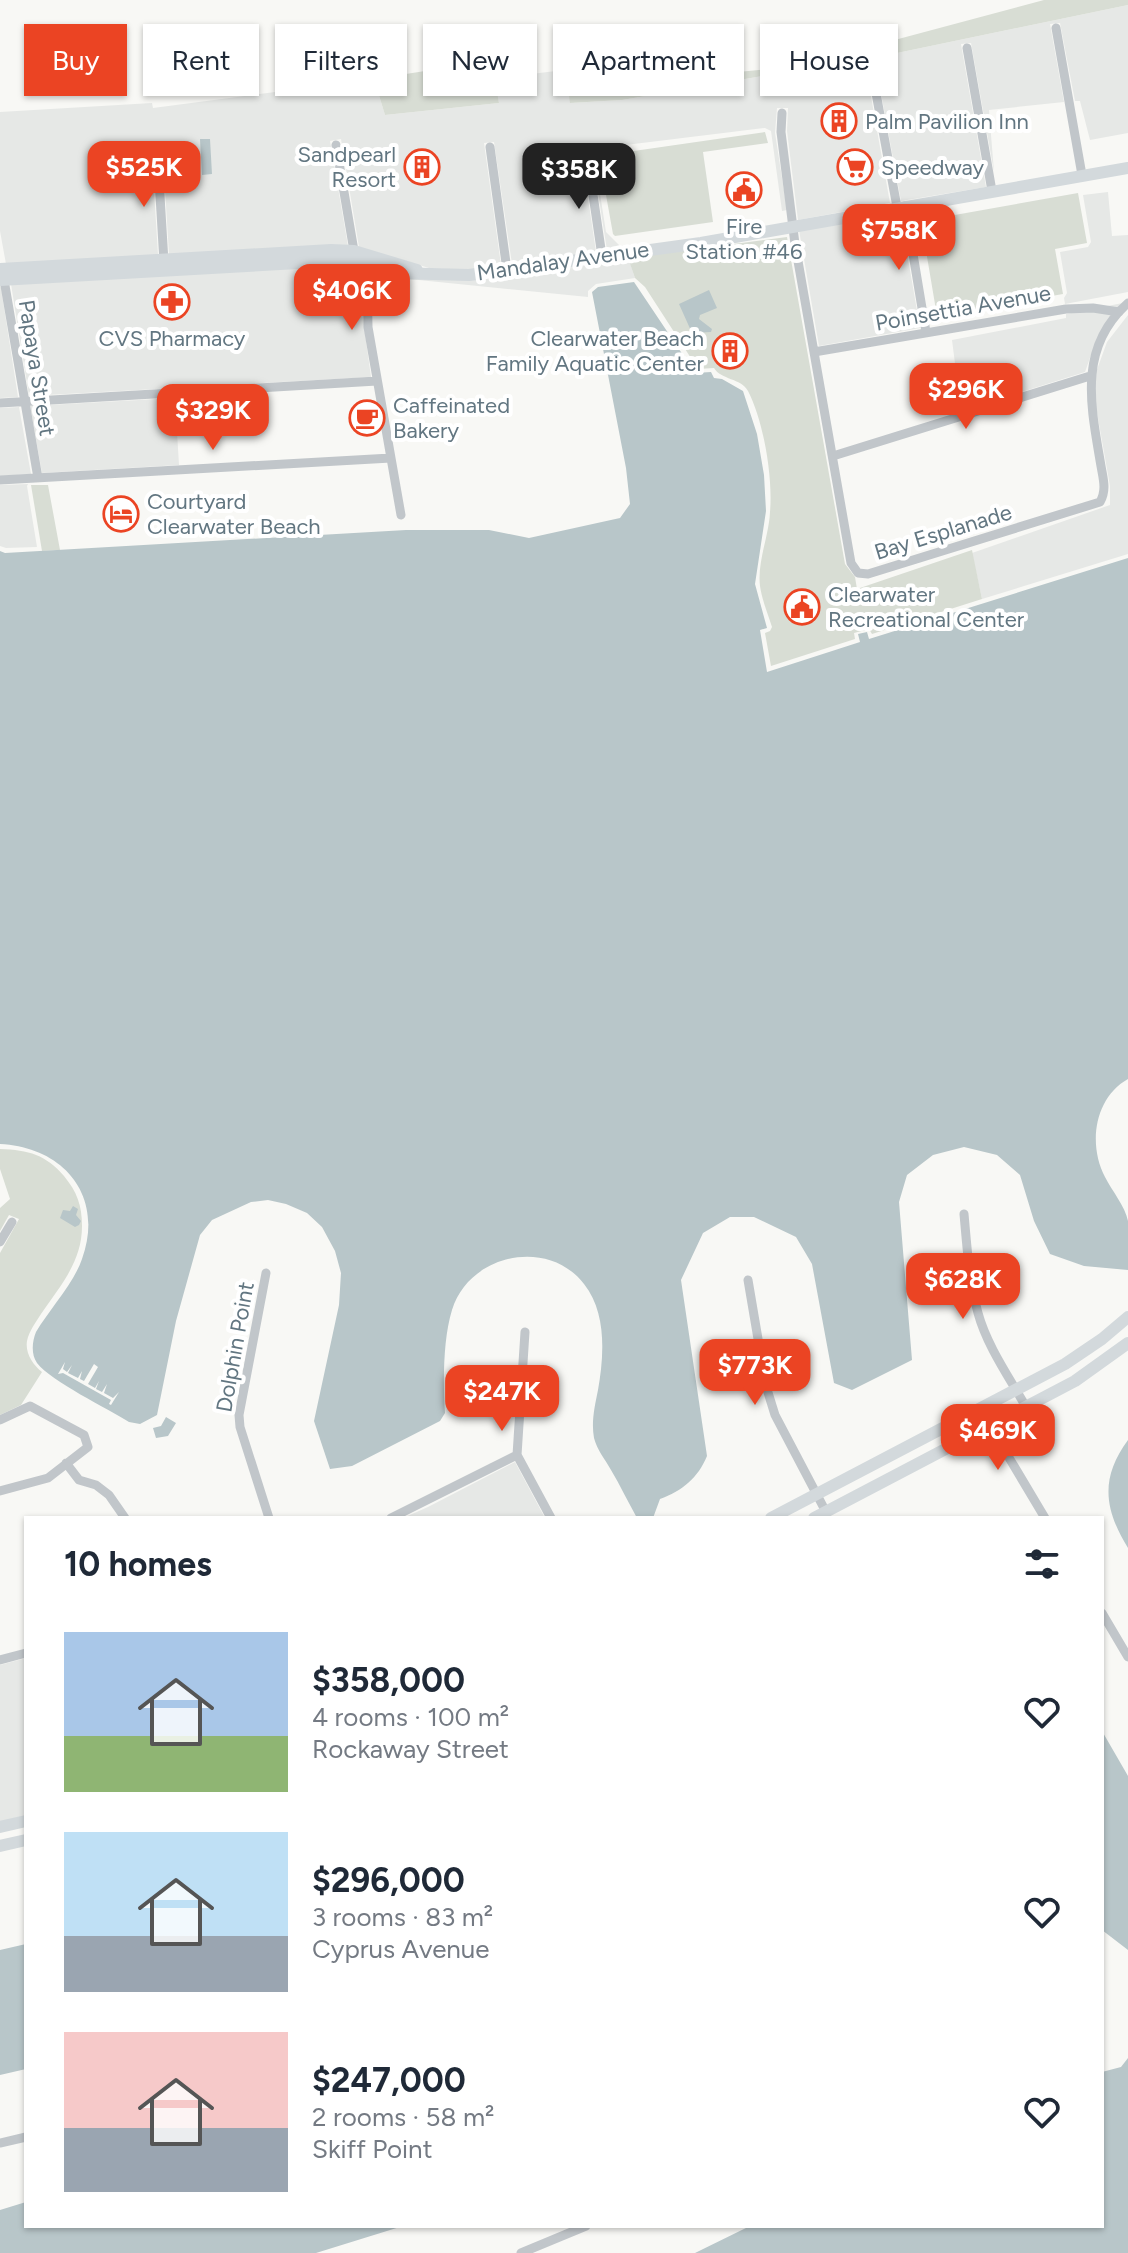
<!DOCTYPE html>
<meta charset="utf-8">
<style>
:root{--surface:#fff;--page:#f2f2f3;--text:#1f2937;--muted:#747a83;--accent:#eb4423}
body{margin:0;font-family:Figtree,sans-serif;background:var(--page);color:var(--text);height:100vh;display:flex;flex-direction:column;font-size:30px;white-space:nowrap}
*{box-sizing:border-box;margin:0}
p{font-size:26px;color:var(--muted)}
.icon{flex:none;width:44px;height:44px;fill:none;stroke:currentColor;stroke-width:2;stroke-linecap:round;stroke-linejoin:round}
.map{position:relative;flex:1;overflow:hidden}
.side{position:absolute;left:24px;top:1516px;width:1080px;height:712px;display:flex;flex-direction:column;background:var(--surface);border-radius:0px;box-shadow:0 2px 6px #0004}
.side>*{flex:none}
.guide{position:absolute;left:24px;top:24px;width:1080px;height:72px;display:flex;gap:16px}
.price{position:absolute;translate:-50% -68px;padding:0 18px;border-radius:16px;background:var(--accent);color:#fff;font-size:26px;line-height:52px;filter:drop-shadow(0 2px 4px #0008)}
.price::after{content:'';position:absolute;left:50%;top:48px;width:24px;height:18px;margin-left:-12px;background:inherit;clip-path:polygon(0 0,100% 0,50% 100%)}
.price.selected{background:#222;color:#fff}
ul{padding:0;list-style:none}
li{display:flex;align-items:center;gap:24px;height:200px;padding:0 40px}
li span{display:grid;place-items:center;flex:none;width:224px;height:160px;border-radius:0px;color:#555}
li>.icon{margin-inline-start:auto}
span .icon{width:96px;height:96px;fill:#fffc;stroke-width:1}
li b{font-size:34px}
h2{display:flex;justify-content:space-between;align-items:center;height:96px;padding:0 40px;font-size:34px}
.chip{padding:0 28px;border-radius:0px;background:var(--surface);box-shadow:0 2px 6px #0004;font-size:28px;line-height:72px}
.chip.selected{background:var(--accent);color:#fff}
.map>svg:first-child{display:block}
.built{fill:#e6e8e6}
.green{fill:#d8ddd4}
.water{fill:#b8c6c9}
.pier{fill:#f8f8f5}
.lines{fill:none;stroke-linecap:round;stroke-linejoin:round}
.street{stroke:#c1c6ca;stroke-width:9}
.secondary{stroke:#d3d9dc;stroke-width:12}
.labels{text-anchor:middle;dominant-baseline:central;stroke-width:8;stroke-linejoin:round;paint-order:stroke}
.poi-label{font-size:22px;fill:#627681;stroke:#fff;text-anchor:start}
.street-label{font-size:22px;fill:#627681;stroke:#fff}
</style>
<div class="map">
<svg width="1128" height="2253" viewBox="0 0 1128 2253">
<rect width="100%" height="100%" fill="#f8f8f5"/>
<path class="built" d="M1128 5V133L1090 140 1080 101H1075L1060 23 1050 24 1064 102 989 110 994 172 971 43 961 44 986 187 901 201 875 61 865 63 890 203 798 220 787 131 788 108H777L775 133 787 210 782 211 771 131 765 128 593 149 606 232 622 248 607 250 592 155 582 157 596 252 512 264 494 142 484 143 501 265 468 270 429 268 359 247 341 139 330 141 348 246 169 254 162 141 151 142 158 255 6 264 0 231V112L152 103 153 108 374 79 385 115 499 103 492 67H502L517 69 523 75 556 71 568 88 571 103 622 100 897 53Z
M1108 192 1112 236 1128 235V292L1065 304 1064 298 1067 293 1060 252 1088 247 1091 242 1083 195Z
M900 212 920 328 819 346 799 230Z
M628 257 635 278 596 284 588 291V297L399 278 469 280Z
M333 266 356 268 371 377 29 396 11 284Z
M0 286 1 288 18 397 0 398Z
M1128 302 1097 338 1085 372 961 411 952 340 1066 318V314Z
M1128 315V554L982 599 972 553 1110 505V486L1096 407 1095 375 1107 342Z
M175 398 179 465 42 473 30 406Z
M19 407 31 474 0 476V408Z
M28 484 27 486 37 547 6 548 0 546V485Z
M515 1462 545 1518H403L428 1507Z
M26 1658V1816L0 1822V1665Z"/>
<path class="green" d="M1044 0H1128V5L897 53 622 100 570 103 568 88 779 68 784 62 780 35 836 25 840 50 846 53Z
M476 63 502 67 493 68 499 103 385 115 374 79Z
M765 132 768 143 703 152 713 222 615 236 613 234 599 156Z
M1078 193 1087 243 1055 249 1063 294 937 316 921 221Z
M787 237 845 564 855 577 857 589 972 550 982 599 872 634 869 629 854 633 855 639 771 666 765 633 770 631 772 627C768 614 762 600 760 586 757 562 769 536 770 512 773 478 764 422 748 391 741 378 721 380 714 368L698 369 645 287 635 278 628 258Z
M31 485H48L60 550 42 551Z
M0 1149C29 1150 46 1155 64 1176 77 1192 82 1205 82 1226 82 1262 60 1286 41 1314 36 1322 29 1331 27 1341 25 1353 33 1365 42 1372L21 1405 0 1415V1253L19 1219 9 1215 0 1231V1208L10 1199 0 1169Z"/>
<path class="water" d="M200 139H210L212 174 202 175Z
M634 282 695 373 711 372 714 378 722 379 743 391 757 434 764 475 766 511 755 584 767 628 760 630 767 672 860 642 858 634 867 632 869 639 1128 558V1079C1094 1098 1088 1145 1105 1177 1112 1191 1125 1206 1128 1221 1128 1236 1128 1255 1128 1270L1084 1266 1050 1254 1034 1221 1020 1175 997 1155 964 1147 933 1155 907 1175 899 1202 912 1360 852 1390 834 1383 812 1264 796 1237 754 1217H730L703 1233 681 1280 707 1456C698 1478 682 1491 660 1499L653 1518H637C628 1502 620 1485 611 1470 605 1459 597 1450 594 1438 591 1422 595 1405 598 1390 604 1356 607 1313 584 1284 548 1237 469 1254 452 1310 443 1339 443 1383 445 1413L440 1421 352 1466 330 1469 314 1421 339 1305 341 1273 335 1251 322 1227 307 1213 286 1204 268 1200 251 1202 212 1220 200 1235 176 1321 157 1415 140 1424 129 1422C107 1408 52 1382 37 1363 31 1354 32 1342 36 1332 49 1310 74 1283 82 1259 105 1195 63 1147 0 1144V551L5 553 406 530H489L529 538 620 518 630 504 626 468 592 292 598 287Z
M709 290 717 308 700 315 699 319 712 329 711 332 692 333 679 304Z
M73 1206 78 1209 76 1215 81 1221 79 1225 75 1227 60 1218 63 1210 70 1211Z
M166 1417 176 1423 168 1436 156 1438 153 1428 161 1426Z
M1128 1440V1548C1104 1509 1100 1478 1128 1440Z
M1102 1731 1128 1776V1950L1102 1930Z
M26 1944V2069L0 2075V1950Z
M1128 2058V2253H695L750 2226H1102V2072L1121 2067Z
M26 2202V2226H403L316 2253H0V2210Z"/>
<path class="pier" d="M65 1362 63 1369 67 1372 72 1365 68 1373 78 1378 82 1371 80 1379 84 1381 94 1364 98 1367 88 1384 95 1388 99 1381 96 1389 102 1392 107 1384 104 1393 113 1398 119 1392 111 1405 109 1404 111 1400 63 1373 58 1374Z"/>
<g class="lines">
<path class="street" d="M1056 28 1082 175
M967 48 992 191
M871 66 897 207
M782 113 781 132 795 244 851 563 858 573 868 574 1100 502C1107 490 1103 478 1101 466 1091 407 1077 348 1128 303
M336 145 354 251C366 274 368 302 368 327L401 515
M157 146 164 262
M490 147 507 270
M588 161 602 256
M905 206 926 332
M3 274 38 478
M814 352 1066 309 1093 308 1119 312
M0 403 377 381
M833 456 1090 376
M0 480 391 458
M964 1214C967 1247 969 1281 978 1313 987 1346 1009 1377 1026 1407
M0 1242 12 1222
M266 1273 239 1415 240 1427 269 1518
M748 1280 766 1386 775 1415 826 1512
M525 1332 517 1455 551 1518
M980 1409 1045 1518
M0 1420 30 1406 84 1435 88 1447 48 1478 0 1491
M66 1463 79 1480 96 1485 109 1495 125 1518
M391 1518 517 1455
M1102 1613 1128 1657
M0 1660 26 1653
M0 2143 26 2137
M521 2253 586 2226"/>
<path class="secondary" d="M0 269 331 250 354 251 417 270
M0 280 333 261 361 264 395 273 469 275 701 243 1128 168
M771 1518 1065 1364 1102 1339 1128 1317
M814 1518 1075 1381 1128 1343
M0 1827 26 1821
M0 1846 26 1840"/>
</g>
<defs>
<symbol id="building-ring" viewBox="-11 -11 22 22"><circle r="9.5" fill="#fff" stroke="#eb4423" stroke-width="1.5"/><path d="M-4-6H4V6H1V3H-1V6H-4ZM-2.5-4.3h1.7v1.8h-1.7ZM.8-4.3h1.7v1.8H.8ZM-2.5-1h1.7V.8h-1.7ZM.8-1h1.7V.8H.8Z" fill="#eb4423"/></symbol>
<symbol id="supermarket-ring" viewBox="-11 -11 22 22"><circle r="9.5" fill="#fff" stroke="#eb4423" stroke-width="1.5"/><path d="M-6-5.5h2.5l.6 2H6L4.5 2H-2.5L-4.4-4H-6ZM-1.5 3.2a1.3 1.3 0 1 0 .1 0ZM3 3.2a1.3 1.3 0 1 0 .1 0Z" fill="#eb4423"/></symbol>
<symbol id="civic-ring" viewBox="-11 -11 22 22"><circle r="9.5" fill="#fff" stroke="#eb4423" stroke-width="1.5"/><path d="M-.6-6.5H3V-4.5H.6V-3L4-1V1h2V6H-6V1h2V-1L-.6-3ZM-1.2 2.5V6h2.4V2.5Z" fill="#eb4423"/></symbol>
<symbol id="pharmacy-ring" viewBox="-11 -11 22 22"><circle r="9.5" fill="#fff" stroke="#eb4423" stroke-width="1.5"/><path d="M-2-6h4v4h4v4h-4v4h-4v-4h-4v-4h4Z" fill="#eb4423"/></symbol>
<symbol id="cafe-ring" viewBox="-11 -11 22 22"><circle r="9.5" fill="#fff" stroke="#eb4423" stroke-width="1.5"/><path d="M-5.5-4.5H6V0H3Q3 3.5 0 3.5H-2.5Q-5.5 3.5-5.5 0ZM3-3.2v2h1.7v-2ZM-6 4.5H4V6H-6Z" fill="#eb4423"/></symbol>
<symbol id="hotel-ring" viewBox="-11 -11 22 22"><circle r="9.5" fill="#fff" stroke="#eb4423" stroke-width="1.5"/><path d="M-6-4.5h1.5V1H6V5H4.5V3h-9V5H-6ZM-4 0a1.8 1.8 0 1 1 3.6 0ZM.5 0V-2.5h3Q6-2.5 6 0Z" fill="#eb4423"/></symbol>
</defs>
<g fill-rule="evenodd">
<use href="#building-ring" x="819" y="101" width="40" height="40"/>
<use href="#building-ring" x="402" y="147" width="40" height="40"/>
<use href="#supermarket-ring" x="835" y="147" width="40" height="40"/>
<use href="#civic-ring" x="724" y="170" width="40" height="40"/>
<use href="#pharmacy-ring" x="152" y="282" width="40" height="40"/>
<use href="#building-ring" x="710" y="331" width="40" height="40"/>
<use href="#cafe-ring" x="347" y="398" width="40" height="40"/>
<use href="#hotel-ring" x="101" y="494" width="40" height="40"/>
<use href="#civic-ring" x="782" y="587" width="40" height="40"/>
</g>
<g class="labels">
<g class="poi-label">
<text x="865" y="121">Palm Pavilion Inn</text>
<text x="396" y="154" text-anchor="end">Sandpearl<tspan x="396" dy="25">Resort</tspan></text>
<text x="881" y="167">Speedway</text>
<text x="744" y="226" text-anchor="middle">Fire<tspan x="744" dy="25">Station #46</tspan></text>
<text x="172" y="338" text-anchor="middle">CVS Pharmacy</text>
<text x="704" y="338" text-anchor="end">Clearwater Beach<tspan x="704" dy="25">Family Aquatic Center</tspan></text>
<text x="393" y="405">Caffeinated<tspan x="393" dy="25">Bakery</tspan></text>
<text x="147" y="501">Courtyard<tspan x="147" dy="25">Clearwater Beach</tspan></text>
<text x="828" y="594">Clearwater<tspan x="828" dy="25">Recreational Center</tspan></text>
</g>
<g class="street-label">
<text transform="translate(563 261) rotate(-8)">Mandalay Avenue</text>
<text transform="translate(963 308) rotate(-10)">Poinsettia Avenue</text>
<text transform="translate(37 368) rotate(81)">Papaya Street</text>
<text transform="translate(943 532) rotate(-17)">Bay Esplanade</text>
<text transform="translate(235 1347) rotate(-80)">Dolphin Point</text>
</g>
</g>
</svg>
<b class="price" style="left:144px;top:209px">$525K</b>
<b class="price selected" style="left:579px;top:211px">$358K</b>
<b class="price" style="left:899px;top:272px">$758K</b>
<b class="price" style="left:352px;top:332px">$406K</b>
<b class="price" style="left:966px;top:431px">$296K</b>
<b class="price" style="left:213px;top:452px">$329K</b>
<b class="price" style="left:963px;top:1321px">$628K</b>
<b class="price" style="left:755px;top:1407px">$773K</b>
<b class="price" style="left:502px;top:1433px">$247K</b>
<b class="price" style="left:998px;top:1472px">$469K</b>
<div class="guide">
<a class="chip selected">Buy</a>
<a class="chip">Rent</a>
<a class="chip">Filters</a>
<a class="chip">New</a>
<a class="chip">Apartment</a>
<a class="chip">House</a>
</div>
<section class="side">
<h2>10 homes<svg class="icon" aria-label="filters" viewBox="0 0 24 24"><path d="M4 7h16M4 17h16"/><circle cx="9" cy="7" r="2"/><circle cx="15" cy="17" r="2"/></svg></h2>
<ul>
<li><span style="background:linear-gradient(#a9c7e8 65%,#8fb573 0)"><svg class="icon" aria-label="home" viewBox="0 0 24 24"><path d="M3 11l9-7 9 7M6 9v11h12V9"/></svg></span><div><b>$358,000</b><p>4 rooms · 100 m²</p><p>Rockaway Street</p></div><svg class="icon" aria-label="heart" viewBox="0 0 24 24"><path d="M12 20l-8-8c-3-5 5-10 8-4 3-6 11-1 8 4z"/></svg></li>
<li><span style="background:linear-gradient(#bfe0f5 65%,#9aa5b1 0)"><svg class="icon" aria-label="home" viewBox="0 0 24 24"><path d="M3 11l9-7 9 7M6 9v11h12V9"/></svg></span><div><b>$296,000</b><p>3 rooms · 83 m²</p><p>Cyprus Avenue</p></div><svg class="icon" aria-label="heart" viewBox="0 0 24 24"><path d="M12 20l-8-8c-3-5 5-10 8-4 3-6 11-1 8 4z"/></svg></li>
<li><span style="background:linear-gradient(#f6c9c9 60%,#9aa5b1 0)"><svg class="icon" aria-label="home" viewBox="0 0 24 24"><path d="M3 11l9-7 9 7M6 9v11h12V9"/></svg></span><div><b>$247,000</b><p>2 rooms · 58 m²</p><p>Skiff Point</p></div><svg class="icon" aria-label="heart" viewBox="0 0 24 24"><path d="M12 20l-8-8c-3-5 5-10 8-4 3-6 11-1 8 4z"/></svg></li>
</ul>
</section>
</div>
